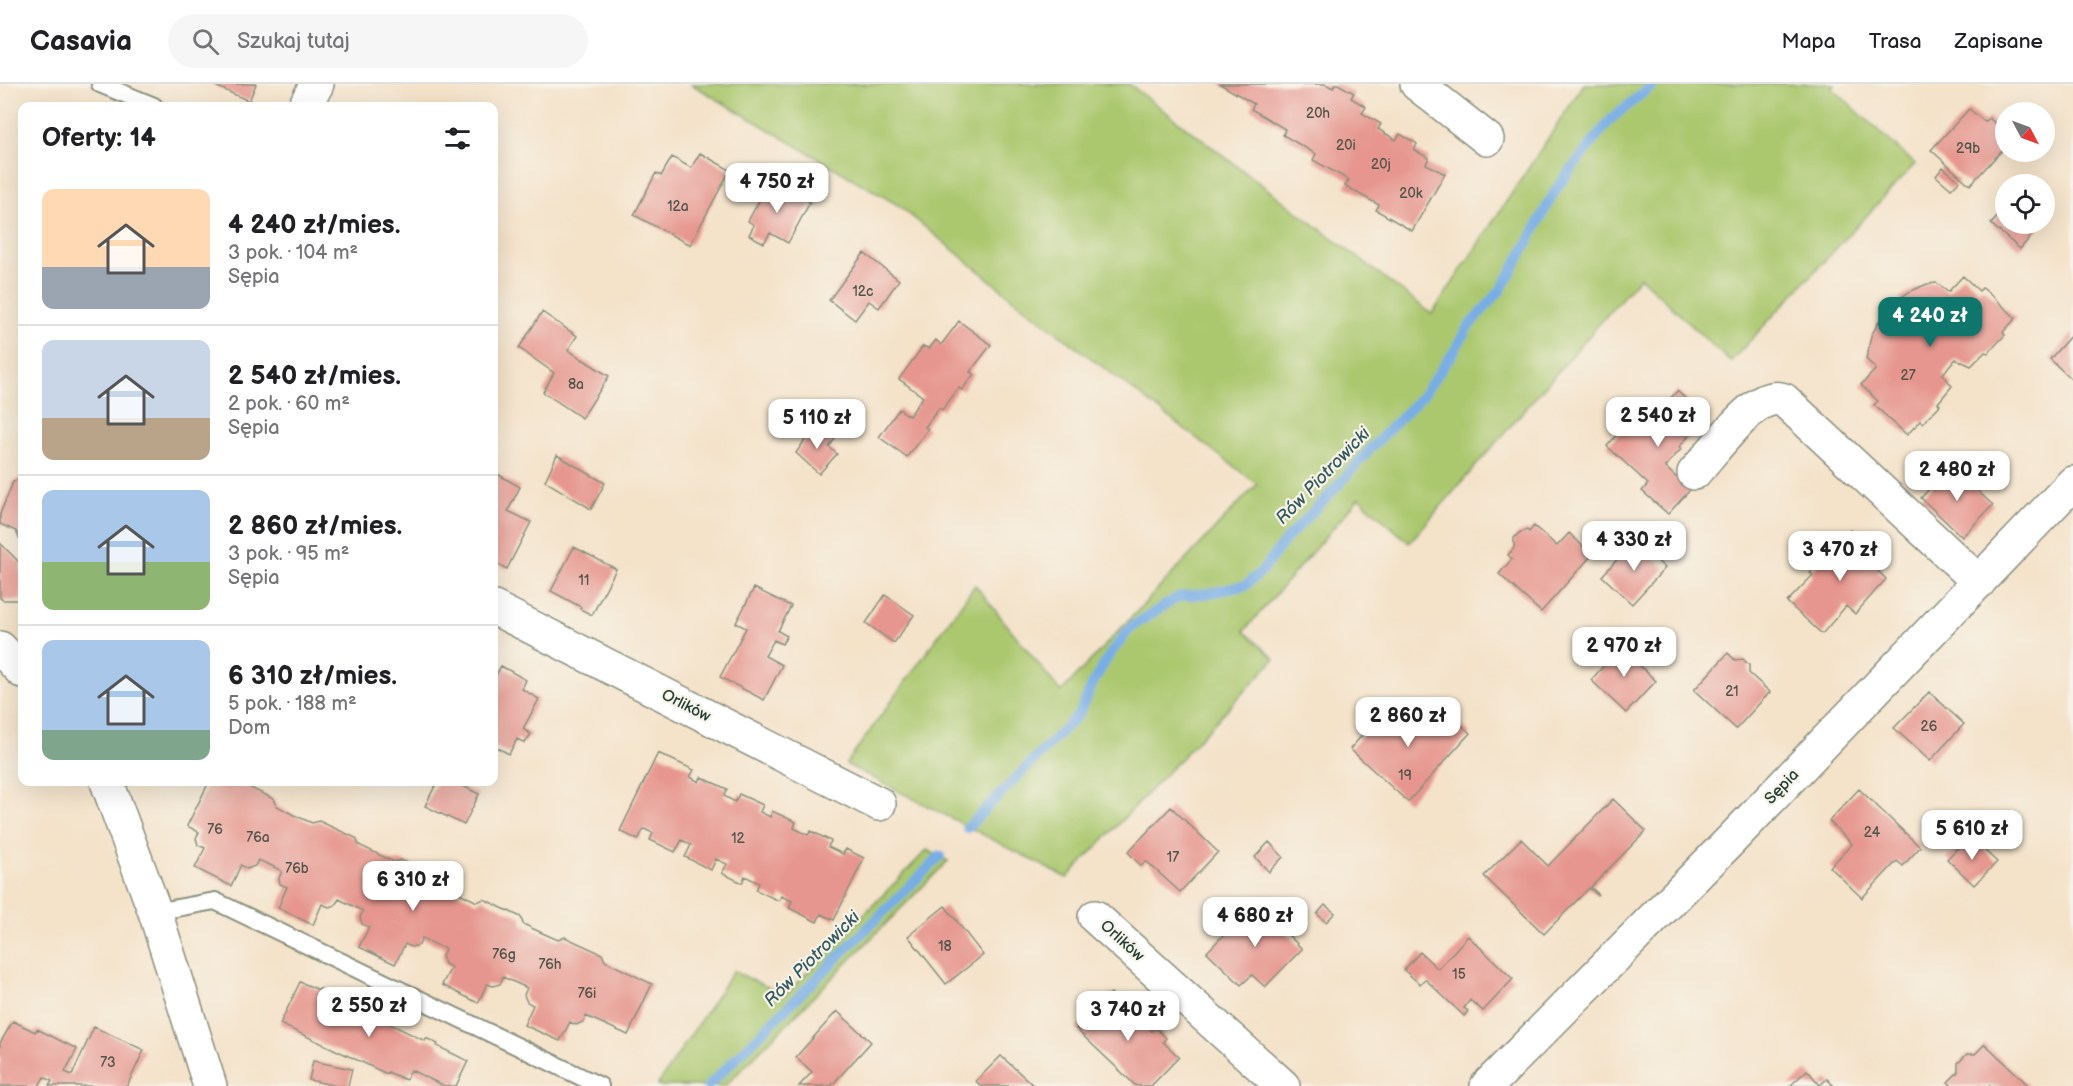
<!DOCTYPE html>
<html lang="pl">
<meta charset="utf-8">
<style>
:root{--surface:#fff;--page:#f6f6f6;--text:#202124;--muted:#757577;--line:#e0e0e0;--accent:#0f766e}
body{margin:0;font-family:"Balsamiq Sans",sans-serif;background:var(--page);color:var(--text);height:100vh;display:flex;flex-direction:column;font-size:22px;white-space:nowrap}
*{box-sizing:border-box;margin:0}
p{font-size:20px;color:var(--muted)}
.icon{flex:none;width:33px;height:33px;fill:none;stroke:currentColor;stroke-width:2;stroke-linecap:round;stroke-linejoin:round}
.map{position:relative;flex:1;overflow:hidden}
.panel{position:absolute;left:18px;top:18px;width:480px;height:684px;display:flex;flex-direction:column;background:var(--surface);border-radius:12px;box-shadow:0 6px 24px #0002}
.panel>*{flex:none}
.needle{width:39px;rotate:131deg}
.tools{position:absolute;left:1995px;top:18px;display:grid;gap:12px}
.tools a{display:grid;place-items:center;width:60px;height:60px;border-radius:50%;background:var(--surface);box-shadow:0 6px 24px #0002;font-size:30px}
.price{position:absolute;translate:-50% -51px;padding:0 14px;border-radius:12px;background:#fff;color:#222;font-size:20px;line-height:39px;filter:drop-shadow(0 2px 3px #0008)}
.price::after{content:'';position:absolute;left:50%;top:36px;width:18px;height:14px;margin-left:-9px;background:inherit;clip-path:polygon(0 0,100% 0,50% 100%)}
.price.on{background:var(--accent);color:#fff}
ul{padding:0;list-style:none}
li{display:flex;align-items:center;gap:18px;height:150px;padding:0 24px}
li+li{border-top:2px solid var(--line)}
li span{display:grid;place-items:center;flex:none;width:168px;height:120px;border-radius:12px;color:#555}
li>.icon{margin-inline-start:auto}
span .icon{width:72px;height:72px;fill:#fffc;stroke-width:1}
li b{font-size:26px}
h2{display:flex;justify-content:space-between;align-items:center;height:72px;padding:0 24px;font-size:26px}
header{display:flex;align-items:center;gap:36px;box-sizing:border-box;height:84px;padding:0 30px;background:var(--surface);border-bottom:2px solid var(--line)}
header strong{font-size:28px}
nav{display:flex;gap:33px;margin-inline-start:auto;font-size:21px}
.search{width:420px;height:54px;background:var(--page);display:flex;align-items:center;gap:15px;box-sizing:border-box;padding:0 21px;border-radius:33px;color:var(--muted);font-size:22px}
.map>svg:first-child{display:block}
.green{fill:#abc86e;stroke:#658251;stroke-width:1.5}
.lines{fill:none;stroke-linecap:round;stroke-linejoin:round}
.stream{stroke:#78ade5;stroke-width:10}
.building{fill:#e6968e}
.service-casing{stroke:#8a907e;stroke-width:20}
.minor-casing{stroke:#8a907e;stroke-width:36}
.tertiary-casing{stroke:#8a907e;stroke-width:36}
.service{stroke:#fff;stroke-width:16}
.minor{stroke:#fff;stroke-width:33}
.tertiary{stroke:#fff;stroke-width:33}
.labels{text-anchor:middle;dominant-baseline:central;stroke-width:4.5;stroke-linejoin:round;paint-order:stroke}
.number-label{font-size:14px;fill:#51534a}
.street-label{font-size:16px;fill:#1f3d34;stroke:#f7f3e8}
.water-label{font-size:18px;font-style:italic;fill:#355960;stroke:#f7f3e8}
</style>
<header>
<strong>Casavia</strong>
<div class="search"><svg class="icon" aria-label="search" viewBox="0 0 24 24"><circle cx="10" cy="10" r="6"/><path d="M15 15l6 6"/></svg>Szukaj tutaj</div>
<nav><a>Mapa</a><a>Trasa</a><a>Zapisane</a></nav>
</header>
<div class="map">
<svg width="2073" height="1002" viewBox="0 0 2073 1002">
<rect width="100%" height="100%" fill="#f7f3e8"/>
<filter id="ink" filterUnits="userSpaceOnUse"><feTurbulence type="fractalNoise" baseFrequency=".0167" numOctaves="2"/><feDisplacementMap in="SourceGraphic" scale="12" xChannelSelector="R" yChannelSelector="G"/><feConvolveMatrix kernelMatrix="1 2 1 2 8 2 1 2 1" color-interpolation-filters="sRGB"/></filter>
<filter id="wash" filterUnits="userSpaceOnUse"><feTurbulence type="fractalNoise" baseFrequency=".008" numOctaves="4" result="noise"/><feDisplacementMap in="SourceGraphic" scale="24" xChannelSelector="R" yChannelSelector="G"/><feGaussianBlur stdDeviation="1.35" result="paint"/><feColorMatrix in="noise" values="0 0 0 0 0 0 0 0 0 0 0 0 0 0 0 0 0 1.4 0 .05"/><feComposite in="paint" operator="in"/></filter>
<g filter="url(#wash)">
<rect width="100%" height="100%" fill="#f4e2c9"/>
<path class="green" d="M691 0H1129L1432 230 1584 0H1835L1832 4 1915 80 1730 278 1640 193 1409 459 1359 414 1244 547 1275 575 1067 794 846 680 975 501 1061 608 1257 400 1017 218 898 121Z
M927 766 948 777 725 1002H657L733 887 785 911Z"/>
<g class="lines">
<path class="stream" d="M967 744 1079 630 1095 595 1110 570 1131 543 1178 513 1210 509 1246 501 1263 486 1286 455 1332 408 1370 365 1422 312 1453 269 1468 243 1500 207 1524 166 1556 105 1610 36 1654 0
M708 1002 940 772"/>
</g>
<g id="blocks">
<path class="building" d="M216 0H256L249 17 215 2Z
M1220 0H1325L1333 4 1335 0H1338L1354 9 1351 14 1366 23 1362 29 1381 40 1378 45 1396 56 1400 50 1416 59 1417 60 1414 66 1429 74 1426 80 1445 90 1412 147 1376 126 1379 121 1345 102 1349 96 1313 76 1316 70 1283 51 1285 45 1251 25 1254 20Z
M1969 25 1985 38 1989 34 2006 49V62L1970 101 1931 66Z
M700 69 730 86 690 161 634 131 656 89 661 92 672 73 691 84Z
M1943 83 1959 97 1951 105 1936 92Z
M770 97 810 118 788 159 770 149 764 159 749 151 754 141 748 137Z
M2006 123V140H2042L2020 165 1991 140Z
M864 169 899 196 879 224 869 217 855 236 829 216Z
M1963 192 1979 207 1982 204 1984 205 2016 234 2003 248 2005 251 1988 269 1985 268 1971 282 1956 275 1949 282 1943 290 1952 302 1938 319 1940 321 1923 339 1920 337 1907 351 1874 321 1878 317 1861 301 1876 285 1866 275 1871 252 1880 236 1885 240 1904 220 1899 215 1909 208 1927 200 1937 199 1948 208Z
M542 228 577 252 568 266 609 292 582 334 543 308 554 289 519 264Z
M959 237 991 261 970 288 974 290 962 306 959 304 942 326 939 324 925 343 928 345 907 373 879 353 899 325 909 332 923 313 899 295 923 262 929 265 936 256 941 261Z
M2073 249V297L2050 275Z
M1677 307 1706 333 1679 363 1681 365 1665 383 1690 406 1668 430 1642 407 1648 400 1607 362 1639 326 1651 336Z
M815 342 835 355 829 363 837 370 819 390 796 369Z
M557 371 605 399 591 425 545 397Z
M1950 382 1993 421 1962 453 1921 414Z
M494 388 520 403 508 427 531 438 507 485 494 478Z
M22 393V453L19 454 16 447 0 440V430L13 398Z
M1534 442 1557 462 1569 449 1592 471 1541 528 1499 490 1512 475 1508 471 1514 464V454L1519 449 1527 446 1529 448Z
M1850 446 1851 448 1861 447 1868 454 1869 463 1885 478 1878 487 1886 495 1855 530 1846 522 1822 550 1787 518 1813 491 1810 489Z
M1635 456 1665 484 1632 520 1602 492Z
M0 459 18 477H22V516H3L0 514Z
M574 463 616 485 592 531 580 525 581 523 551 507Z
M754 504 791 522 778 547 787 552 782 560 774 556 765 572 782 581 764 616 720 593 746 544 736 539Z
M885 511 914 531 894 559 866 539Z
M1625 558 1640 571 1637 579 1656 597 1626 629 1591 596Z
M1728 569 1735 576 1743 575 1749 581V589L1770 608 1736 645 1694 606Z
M501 582 526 596 522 605 539 615 523 645 531 650 525 659 517 655 509 670 494 662V595Z
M1929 608 1964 640 1930 677 1894 644Z
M1393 617 1418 640 1414 644 1420 650 1443 625 1470 649 1408 718 1350 665Z
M658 669 694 686 690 693 699 698 701 693 727 705 724 712 735 718 739 710 763 721 760 728 770 733 772 727 796 738 794 744 808 751 811 747 831 757 828 763 843 770 846 765 864 774 834 836 821 830 817 838 789 824 792 817 781 812 779 817 756 806 759 799 745 792 742 799 722 789 727 780 716 775 711 786 685 773 691 761 682 756 675 768 650 756 653 749 644 745 638 756 620 747Z
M209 698H225L230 700 238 698 274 715 277 722 294 731 312 739 319 737 356 754 359 761 394 778 401 776 439 793 441 800 477 818 484 815 502 824 521 833 523 840 540 848 558 856 565 853 602 870 605 877 652 900 628 951 586 932 583 938 576 941 570 938 560 957 524 941 533 921 527 918 524 911 527 904 503 893 500 900 493 902 487 900 478 919 442 901 451 883 445 880 442 872 445 865 422 854 419 861 411 863 405 860 395 880 359 863 369 843 362 840 360 833 363 827 339 815 335 821 329 823 322 820 313 841 278 824 287 803 280 800 279 794 282 787 270 781 258 776 255 782 247 785 241 781 231 802 195 784 205 764 198 761 196 754 199 748 187 742Z
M437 698H455L479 710 464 741 425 722Z
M1859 705 1920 763 1903 782 1897 777 1862 814 1830 783 1852 760 1829 737Z
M1613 715 1646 747 1591 803 1598 810 1597 811 1589 804 1544 850 1484 792 1521 755 1548 782Z
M1171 723 1218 768 1180 808 1146 777 1141 782 1128 768Z
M1969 752 1997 778 1974 801 1947 775Z
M1269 758 1283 773 1269 788 1255 773Z
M1256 818 1302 865 1265 903 1252 891 1241 901 1207 868Z
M1325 821 1335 829 1326 838 1317 830Z
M945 822 983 871 946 900 908 852Z
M1468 852 1513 895 1483 927 1470 916 1464 924 1468 927 1464 932 1425 895 1420 900 1404 886 1420 868 1438 885Z
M300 898 319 906 320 905 322 906 335 912 334 914 373 932V930L389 937 388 939 425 957 426 954 438 960 437 962 468 977 456 1002H444L411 986 406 996 388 988 387 990 280 940Z
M1111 909 1152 947 1156 944 1166 954 1163 958 1179 973 1151 1002H1136L1076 945Z
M837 927 871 958 831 1002H799L812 988 796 973Z
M13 937 35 948 37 945 77 965 65 988 72 991 94 943 144 966 127 1002H49L52 997 44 993 39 1002H0V959Z
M1985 960 2019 992 2029 1002H1952L1948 998 1958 988V979L1967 970H1975Z
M1001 972 1034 1002H981L976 997Z
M313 977 352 985 348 1002H337L309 996Z
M1807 986 1820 1001 1827 995 1834 1002H1790Z"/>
</g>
</g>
<g filter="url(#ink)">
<use href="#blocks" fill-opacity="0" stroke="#8a907e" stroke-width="1.5"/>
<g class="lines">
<defs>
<path id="service" d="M100 0 154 22
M155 828 215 817 600 1002"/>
<path id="minor" d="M1417 0 1487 55
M305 22 317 0
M1694 389C1710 371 1742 329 1761 319 1768 315 1777 313 1784 316L1979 498
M494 524 879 720
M1095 833 1283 1002
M1487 1002 1730 757 2073 399"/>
<path id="tertiary" d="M0 564 22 587
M107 698 155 828 210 1002"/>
</defs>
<use href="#service" class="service-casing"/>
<use href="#minor" class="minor-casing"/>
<use href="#tertiary" class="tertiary-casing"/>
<use href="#service" class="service"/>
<use href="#minor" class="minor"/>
<use href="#tertiary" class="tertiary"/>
</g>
</g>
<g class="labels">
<g class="number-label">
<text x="1318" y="29">20h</text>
<text x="1346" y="61">20i</text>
<text x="1968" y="64">29b</text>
<text x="1381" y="80">20j</text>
<text x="1411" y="109">20k</text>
<text x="678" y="122">12a</text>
<text x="863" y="207">12c</text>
<text x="1908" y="291">27</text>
<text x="576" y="300">8a</text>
<text x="584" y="496">11</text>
<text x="1732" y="607">21</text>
<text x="1929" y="642">26</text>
<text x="1405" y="691">19</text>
<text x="215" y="745">76</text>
<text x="1872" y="748">24</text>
<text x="258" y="753">76a</text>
<text x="738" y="754">12</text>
<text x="1173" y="773">17</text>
<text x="297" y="784">76b</text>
<text x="945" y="862">18</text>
<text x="504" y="870">76g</text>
<text x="550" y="880">76h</text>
<text x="1459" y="890">15</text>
<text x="587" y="909">76i</text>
<text x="108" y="978">73</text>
</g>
<g class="street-label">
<text transform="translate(686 622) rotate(27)">Orlików</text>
<text transform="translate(1782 703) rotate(-46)">Sępia</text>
<text transform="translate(1122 857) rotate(42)">Orlików</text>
</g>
<g class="water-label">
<text transform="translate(1323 392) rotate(-46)">Rów Piotrowicki</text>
<text transform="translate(812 875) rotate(-45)">Rów Piotrowicki</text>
</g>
</g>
</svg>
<div class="tools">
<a><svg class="needle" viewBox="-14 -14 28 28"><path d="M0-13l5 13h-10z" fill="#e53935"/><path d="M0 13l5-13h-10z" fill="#757577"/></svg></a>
<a><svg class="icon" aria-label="locate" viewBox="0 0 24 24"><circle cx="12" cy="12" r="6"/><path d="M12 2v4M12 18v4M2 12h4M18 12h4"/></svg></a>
</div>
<b class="price" style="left:777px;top:130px">4 750 zł</b>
<b class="price on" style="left:1930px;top:264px">4 240 zł</b>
<b class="price" style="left:1658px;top:364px">2 540 zł</b>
<b class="price" style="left:817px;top:366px">5 110 zł</b>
<b class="price" style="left:1957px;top:418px">2 480 zł</b>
<b class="price" style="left:1634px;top:488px">4 330 zł</b>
<b class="price" style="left:1840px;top:498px">3 470 zł</b>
<b class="price" style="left:1624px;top:594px">2 970 zł</b>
<b class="price" style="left:1408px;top:664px">2 860 zł</b>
<b class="price" style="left:1972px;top:777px">5 610 zł</b>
<b class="price" style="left:413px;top:828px">6 310 zł</b>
<b class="price" style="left:1255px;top:864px">4 680 zł</b>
<b class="price" style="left:369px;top:954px">2 550 zł</b>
<b class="price" style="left:1128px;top:958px">3 740 zł</b>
<section class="panel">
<h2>Oferty: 14<svg class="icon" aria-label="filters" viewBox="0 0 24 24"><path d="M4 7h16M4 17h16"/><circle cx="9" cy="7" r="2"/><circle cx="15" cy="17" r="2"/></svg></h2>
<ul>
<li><span style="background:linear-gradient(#ffd9b3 65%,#9aa5b1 0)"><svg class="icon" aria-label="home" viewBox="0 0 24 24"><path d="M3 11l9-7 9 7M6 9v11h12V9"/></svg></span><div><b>4 240 zł/mies.</b><p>3 pok. · 104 m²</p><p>Sępia</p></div></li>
<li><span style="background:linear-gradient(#c9d6e8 65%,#b9a48a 0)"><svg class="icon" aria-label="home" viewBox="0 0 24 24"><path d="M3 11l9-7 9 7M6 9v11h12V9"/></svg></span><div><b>2 540 zł/mies.</b><p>2 pok. · 60 m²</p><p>Sępia</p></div></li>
<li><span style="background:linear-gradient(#a9c7e8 60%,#8fb573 0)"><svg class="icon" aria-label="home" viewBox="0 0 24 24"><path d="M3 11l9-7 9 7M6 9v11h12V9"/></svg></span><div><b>2 860 zł/mies.</b><p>3 pok. · 95 m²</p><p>Sępia</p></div></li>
<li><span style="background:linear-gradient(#a9c7e8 75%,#7fa58c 0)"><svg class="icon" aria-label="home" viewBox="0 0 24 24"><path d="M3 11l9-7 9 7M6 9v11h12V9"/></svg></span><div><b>6 310 zł/mies.</b><p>5 pok. · 188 m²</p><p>Dom</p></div></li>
</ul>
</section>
</div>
